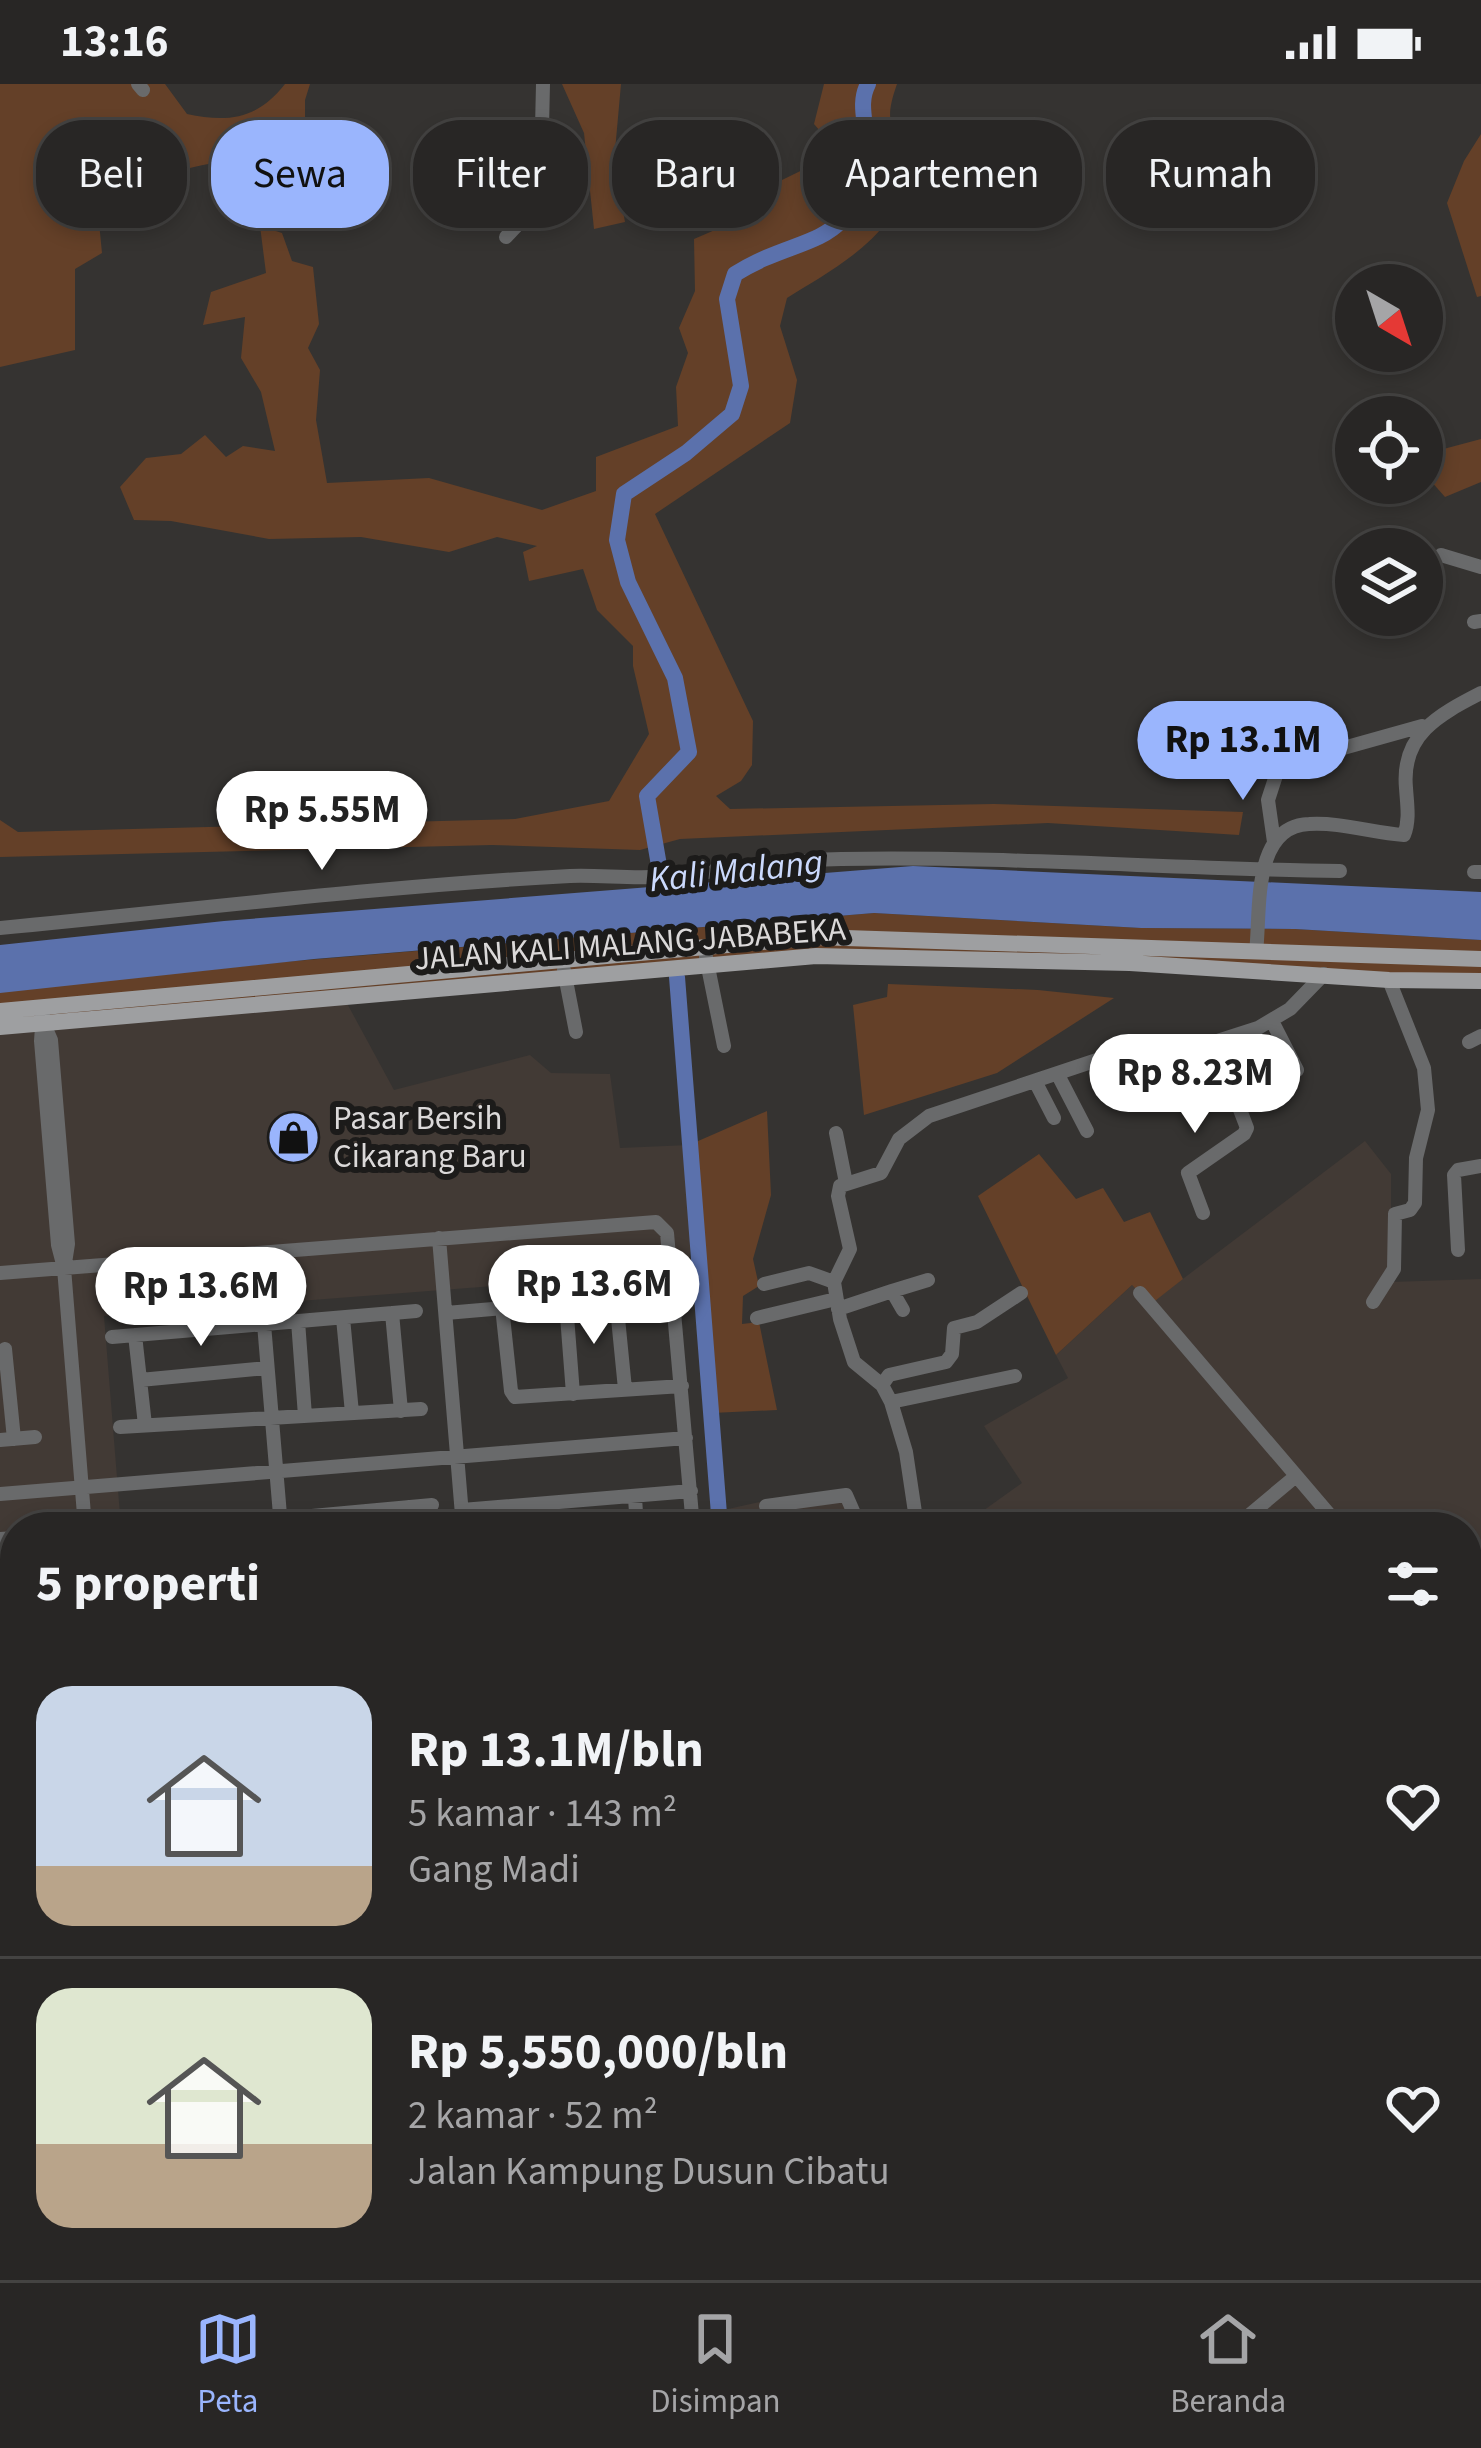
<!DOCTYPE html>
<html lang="id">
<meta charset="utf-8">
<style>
:root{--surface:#282625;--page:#343232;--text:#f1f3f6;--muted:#a5a5a7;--line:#444342;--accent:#9ab5fd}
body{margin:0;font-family:"Source Sans 3",sans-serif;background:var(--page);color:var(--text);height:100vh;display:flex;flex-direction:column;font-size:45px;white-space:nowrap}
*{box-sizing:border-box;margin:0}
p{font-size:39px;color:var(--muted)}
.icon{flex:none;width:66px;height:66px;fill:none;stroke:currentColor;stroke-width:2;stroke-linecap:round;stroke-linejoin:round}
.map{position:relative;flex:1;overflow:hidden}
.sheet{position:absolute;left:0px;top:1428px;width:1482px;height:768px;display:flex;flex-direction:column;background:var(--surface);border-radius:48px 48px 0 0;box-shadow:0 6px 18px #0003,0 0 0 3px var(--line)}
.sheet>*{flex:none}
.guide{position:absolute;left:36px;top:36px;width:1410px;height:108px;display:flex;gap:24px}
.needle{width:78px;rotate:141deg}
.controls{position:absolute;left:1335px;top:180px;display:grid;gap:24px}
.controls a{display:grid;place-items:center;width:108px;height:108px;border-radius:50%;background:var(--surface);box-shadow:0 6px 18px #0003,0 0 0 3px var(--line);font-size:60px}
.price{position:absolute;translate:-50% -102px;padding:0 27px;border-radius:42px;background:#fff;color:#222;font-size:39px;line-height:78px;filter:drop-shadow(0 3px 6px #0008)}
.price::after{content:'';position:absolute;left:50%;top:72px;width:36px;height:27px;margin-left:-18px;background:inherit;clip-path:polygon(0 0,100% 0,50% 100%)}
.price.selected{background:var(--accent);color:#111}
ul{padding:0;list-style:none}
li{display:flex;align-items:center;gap:36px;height:300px;padding:0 36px}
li+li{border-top:3px solid var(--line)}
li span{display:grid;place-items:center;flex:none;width:336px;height:240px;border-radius:36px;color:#555}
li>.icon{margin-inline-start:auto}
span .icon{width:144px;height:144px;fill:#fffc;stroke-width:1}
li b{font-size:51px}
h2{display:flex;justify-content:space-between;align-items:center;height:144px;padding:0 36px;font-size:51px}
.tag{padding:0 42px;border-radius:48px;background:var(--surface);box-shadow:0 6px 18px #0003,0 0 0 3px var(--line);font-size:42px;line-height:108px}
.tag.selected{background:var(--accent);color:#111}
.status{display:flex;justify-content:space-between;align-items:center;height:84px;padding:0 60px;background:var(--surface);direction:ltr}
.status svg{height:33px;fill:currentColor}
.tab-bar{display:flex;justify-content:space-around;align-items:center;height:168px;border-top:3px solid var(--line);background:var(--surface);font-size:33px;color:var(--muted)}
.tab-bar a{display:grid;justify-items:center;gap:6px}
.tab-bar .selected{color:var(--accent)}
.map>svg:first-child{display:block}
.built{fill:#423a35}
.green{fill:#644028}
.water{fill:#5b71ac}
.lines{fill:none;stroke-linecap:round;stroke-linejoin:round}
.river{stroke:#5b71ac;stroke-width:16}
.minor{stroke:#696a6b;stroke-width:14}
.major{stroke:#9e9fa1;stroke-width:16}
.labels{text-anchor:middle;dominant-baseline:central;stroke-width:12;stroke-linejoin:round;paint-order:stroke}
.street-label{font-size:33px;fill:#dbd9d9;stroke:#1c1b1a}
.poi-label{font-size:33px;fill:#dbd9d9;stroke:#1c1b1a;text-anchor:start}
.water-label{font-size:36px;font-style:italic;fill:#cbd9fc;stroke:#1c1b1a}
</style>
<div class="status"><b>13:16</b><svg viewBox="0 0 49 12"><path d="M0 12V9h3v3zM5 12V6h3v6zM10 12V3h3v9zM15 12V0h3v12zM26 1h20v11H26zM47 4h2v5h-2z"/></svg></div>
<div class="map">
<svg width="1481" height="2196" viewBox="0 0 1481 2196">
<rect width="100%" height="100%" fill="#353331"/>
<path class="built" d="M343 912 394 1006 530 971 551 989 610 990 620 1064 689 1061 695 1139 687 1187 104 1232 121 1443H15V1685L0 1578V943Z
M1365 1057 1391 1090V1198L1481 1195V2196H447L464 2181H1467V1443H990L980 1429 1022 1399 984 1342 1068 1294 1056 1271 1132 1201 1151 1219Z
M851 1408 856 1443H720L719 1427 786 1412Z"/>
<path class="green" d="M0 0H165L187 30C228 39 258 35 285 0H310L305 16V55C271 77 233 74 194 83 161 91 126 109 98 128L102 169 75 185V266L0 283Z
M562 0H621L614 78 625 138 594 145 584 49Z
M824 0H897C880 48 899 39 904 80 912 145 833 185 787 214L780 242 797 296 790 339 655 430 753 637 752 681 741 697 716 712 730 725 994 720 1243 728 1239 751 1048 739 680 755 640 766 492 761 0 773V736L18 748 515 735 609 717 649 650 633 582V562L597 526 583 485 529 497 523 468 537 462 497 453 449 468 361 453 269 455 171 437 134 436 120 403 146 374 181 370 205 351 226 373 243 362 275 367 261 308 241 274 245 233 203 241 211 208 266 189 260 142 282 149 292 177 313 183 319 240 308 264 320 286 316 336 327 399 429 394 542 426 596 407V373L678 342 676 303 688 269 679 244 695 207 694 155 738 136 739 117 825 75 833 62 814 40Z
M1481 50V212L1477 213 1447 119 1464 77Z
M1481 355V398L1445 413 1422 387 1436 367Z
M874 829 1141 844 1295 845 1481 856V897L816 872 0 943V908L283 878Z
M888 900 1038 906 1114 914 997 989 864 1031 853 921 887 913Z
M767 1027 771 1111 753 1175 759 1202 743 1212 742 1240 759 1238 777 1326 712 1329 689 1061Z
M1039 1070 1076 1115 1103 1104 1124 1138 1150 1128 1183 1195 1151 1220 1132 1201 1056 1271 978 1112Z"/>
<path class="water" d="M913 782 1481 808V856L1295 845 1141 844 874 829 314 875 0 909V861L224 837Z"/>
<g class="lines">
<path class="river" d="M661 793 647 712 689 668 675 594 628 498 617 456 624 410 686 369 732 330 741 302 727 215 735 190C805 146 857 170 866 64 868 41 857 21 868 0
M677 893 720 1443
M446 2196 464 2181"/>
<path class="minor" d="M138 0 143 6
M543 0 542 44 560 128
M506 153 523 135 526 99 551 92
M1441 471 1481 483
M1474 538 1481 537
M1274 758 1268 716 1279 682 1422 642
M1474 788H1481
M0 844C190 826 380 802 570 792 597 791 624 794 652 793 715 790 777 776 841 775 1008 772 1174 785 1340 787
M1256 868C1261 829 1251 742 1309 740 1341 738 1373 749 1404 751 1410 736 1407 720 1406 704 1401 651 1438 631 1481 609
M706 873 724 962
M564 886 576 948
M43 929 41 957 58 1161 64 1184 85 1443
M1272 937 1297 986
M44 940 51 956 68 1160 65 1179
M1469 958 1481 952
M1154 962 1166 987
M1058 991 1087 1047
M1036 999 1054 1034
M836 1049 846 1099
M1203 1129 1188 1089 1244 1050 1247 1044 1214 958
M439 1154 463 1443
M1458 1166 1454 1091 1458 1086 1481 1082
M0 1189 656 1138 667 1149 693 1443
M764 1200 809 1189 834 1198
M892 1207 928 1196
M1140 1209 1340 1443
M616 1214 625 1305
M1373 1218 1394 1185 1395 1130 1410 1126 1415 1119 1416 1074 1428 1026 1424 984 1389 896
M566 1219 573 1310
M502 1223 511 1307 515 1313 682 1302
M838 1225 892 1207 903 1226
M392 1229 401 1327
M446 1229 622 1214
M343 1234 352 1329
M757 1234 836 1215
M298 1237 305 1332
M264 1240 281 1443
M135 1251 145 1341
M112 1253 416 1227
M5 1265 14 1355
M140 1296 267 1284
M882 1301 889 1291 946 1278 952 1270 954 1244 977 1238 1021 1209
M891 1318 1015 1292
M120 1343 421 1325
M0 1356 35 1353
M0 1410 686 1354
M635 1414 637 1443
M766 1422 846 1411 860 1443
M409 1423 411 1443
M462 1426 691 1407
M517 1442 586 1435
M191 1443 432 1421
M908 1443 916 1435 906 1368 891 1318 882 1301 854 1278 840 1235 834 1198 850 1165 838 1112 840 1102 881 1089 899 1055 929 1032 1130 965 1202 962 1258 944 1290 925 1324 890
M1235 1443 1296 1392
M0 1455 15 1454
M0 1548 15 1547
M1467 1592 1481 1609
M0 1595 15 1594
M0 1639 15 1638
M0 1699 15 1698
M0 1760 15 1759
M0 1803 15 1802
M0 1851 15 1850
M0 1897 15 1896
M0 1941 15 1940
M0 1991 15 1990
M12 2043 15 2042
M4 2099 15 2097
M0 2149 15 2147
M341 2181 342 2196
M1209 2181 1221 2196
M25 2196 238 2181
M403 2196 420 2181"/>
<path class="major" d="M0 927 816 853 1481 875
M0 943 816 872 1130 879 1389 896 1481 897"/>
</g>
<defs>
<symbol id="shop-disc" viewBox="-11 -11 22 22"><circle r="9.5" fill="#9ab5fd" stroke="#1c1b1a"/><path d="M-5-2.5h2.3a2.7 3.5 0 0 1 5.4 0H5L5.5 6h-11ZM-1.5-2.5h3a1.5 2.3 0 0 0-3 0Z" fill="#111"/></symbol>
</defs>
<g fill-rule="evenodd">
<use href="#shop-disc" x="264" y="1024" width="59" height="59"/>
</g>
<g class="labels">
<g class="street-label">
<text transform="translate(630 860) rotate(-4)">JALAN KALI MALANG JABABEKA</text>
</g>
<g class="poi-label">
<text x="333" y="1034">Pasar Bersih<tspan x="333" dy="38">Cikarang Baru</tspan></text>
</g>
<g class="water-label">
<text transform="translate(736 787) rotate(-6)">Kali Malang</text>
</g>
</g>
</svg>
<div class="controls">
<a><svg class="needle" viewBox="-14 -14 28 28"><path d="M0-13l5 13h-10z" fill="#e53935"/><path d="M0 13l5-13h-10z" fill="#a5a5a7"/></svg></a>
<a><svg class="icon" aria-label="locate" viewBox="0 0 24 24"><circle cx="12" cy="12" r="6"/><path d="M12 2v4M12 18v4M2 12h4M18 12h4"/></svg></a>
<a><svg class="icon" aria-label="layers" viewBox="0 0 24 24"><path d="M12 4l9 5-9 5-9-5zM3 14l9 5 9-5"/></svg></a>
</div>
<b class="price selected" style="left:1243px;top:719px">Rp 13.1M</b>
<b class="price" style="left:322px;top:789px">Rp 5.55M</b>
<b class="price" style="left:1195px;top:1052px">Rp 8.23M</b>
<b class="price" style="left:594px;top:1263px">Rp 13.6M</b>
<b class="price" style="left:201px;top:1265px">Rp 13.6M</b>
<div class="guide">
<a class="tag">Beli</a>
<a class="tag selected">Sewa</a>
<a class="tag">Filter</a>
<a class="tag">Baru</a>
<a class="tag">Apartemen</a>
<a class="tag">Rumah</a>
</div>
<section class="sheet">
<h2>5 properti<svg class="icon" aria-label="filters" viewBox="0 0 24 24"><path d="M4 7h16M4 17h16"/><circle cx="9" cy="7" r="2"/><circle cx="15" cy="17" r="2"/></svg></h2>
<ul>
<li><span style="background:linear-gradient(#c9d6e8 75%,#b9a48a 0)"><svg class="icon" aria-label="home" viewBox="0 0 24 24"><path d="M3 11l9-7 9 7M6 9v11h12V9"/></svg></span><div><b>Rp 13.1M/bln</b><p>5 kamar · 143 m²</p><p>Gang Madi</p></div><svg class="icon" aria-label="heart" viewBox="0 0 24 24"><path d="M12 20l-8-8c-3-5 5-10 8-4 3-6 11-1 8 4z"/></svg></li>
<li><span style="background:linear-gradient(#dfe7d0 65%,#b9a48a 0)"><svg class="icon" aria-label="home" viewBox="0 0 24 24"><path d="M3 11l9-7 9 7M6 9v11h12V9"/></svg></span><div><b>Rp 5,550,000/bln</b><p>2 kamar · 52 m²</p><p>Jalan Kampung Dusun Cibatu</p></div><svg class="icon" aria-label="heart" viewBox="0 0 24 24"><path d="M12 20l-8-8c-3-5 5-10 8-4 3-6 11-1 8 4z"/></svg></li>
</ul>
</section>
</div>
<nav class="tab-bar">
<a class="selected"><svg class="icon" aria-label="map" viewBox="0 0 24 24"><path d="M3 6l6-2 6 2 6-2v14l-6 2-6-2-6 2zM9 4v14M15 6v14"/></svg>Peta</a>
<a><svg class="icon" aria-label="saved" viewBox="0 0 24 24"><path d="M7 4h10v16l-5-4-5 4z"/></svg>Disimpan</a>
<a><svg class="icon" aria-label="home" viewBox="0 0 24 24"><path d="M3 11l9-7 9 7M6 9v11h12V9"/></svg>Beranda</a>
</nav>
